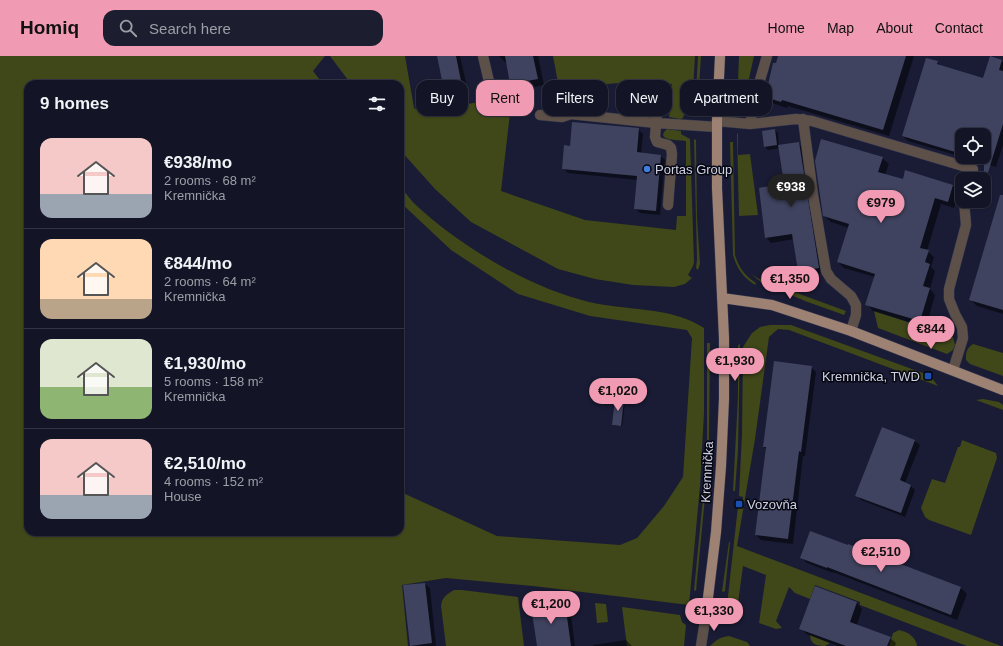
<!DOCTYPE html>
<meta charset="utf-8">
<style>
:root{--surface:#131527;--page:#1c1e2f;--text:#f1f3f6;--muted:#9d9fa7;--line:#323444;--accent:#f19ab3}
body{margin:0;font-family:Helvetica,sans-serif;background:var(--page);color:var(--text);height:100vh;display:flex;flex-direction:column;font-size:15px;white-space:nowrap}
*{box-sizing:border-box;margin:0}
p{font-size:13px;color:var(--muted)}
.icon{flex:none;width:22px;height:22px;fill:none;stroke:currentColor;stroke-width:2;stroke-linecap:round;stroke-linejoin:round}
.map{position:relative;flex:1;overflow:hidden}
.panel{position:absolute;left:24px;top:24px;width:380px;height:456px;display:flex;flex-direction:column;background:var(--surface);border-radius:12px;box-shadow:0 1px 3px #0004,0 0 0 1px var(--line)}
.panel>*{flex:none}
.banner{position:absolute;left:416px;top:24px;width:380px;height:36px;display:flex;gap:8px}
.fabs{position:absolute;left:955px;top:72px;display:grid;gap:8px}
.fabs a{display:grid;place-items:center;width:36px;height:36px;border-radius:8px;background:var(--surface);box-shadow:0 1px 3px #0004,0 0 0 1px var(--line);font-size:20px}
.price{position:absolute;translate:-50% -34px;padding:0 9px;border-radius:14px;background:var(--accent);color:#111;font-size:13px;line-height:26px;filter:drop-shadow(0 1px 2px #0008)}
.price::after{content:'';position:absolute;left:50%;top:24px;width:12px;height:9px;margin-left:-6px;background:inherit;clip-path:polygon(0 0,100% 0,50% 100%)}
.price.active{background:#222;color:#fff}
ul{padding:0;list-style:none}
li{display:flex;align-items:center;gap:12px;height:100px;padding:0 16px}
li+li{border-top:1px solid var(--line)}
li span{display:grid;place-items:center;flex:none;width:112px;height:80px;border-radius:12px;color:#555}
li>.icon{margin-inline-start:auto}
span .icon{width:48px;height:48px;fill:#fffc;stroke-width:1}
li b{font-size:17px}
h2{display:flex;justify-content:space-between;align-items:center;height:48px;padding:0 16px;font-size:17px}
.tag{padding:0 14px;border-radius:12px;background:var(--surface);box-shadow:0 1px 3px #0004,0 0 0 1px var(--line);font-size:14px;line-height:36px}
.tag.active{background:var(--accent);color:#111}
header{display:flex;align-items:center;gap:24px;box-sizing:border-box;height:56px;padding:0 20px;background:var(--accent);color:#111}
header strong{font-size:19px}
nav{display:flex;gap:22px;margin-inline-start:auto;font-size:14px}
.search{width:280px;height:36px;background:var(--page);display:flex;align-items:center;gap:10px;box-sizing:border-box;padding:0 14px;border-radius:12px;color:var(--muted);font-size:15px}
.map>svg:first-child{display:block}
.green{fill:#404719}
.shadow{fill:#0007;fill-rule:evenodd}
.building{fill:#3f435f}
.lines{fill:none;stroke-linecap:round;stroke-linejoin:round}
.minor-casing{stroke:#363950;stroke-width:11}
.major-casing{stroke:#363950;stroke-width:11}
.minor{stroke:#5d5049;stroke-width:10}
.major{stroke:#9d8173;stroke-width:10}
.shop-dot{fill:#3f7fe0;stroke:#060712;stroke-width:1.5}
.transit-dot{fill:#1a4fb4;stroke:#060712;stroke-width:1.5}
.labels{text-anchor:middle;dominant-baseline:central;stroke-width:3;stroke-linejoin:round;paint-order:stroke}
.poi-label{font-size:13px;fill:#ced1e2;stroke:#060712;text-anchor:start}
.street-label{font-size:13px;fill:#ced1e2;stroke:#060712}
</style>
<header>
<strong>Homiq</strong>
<div class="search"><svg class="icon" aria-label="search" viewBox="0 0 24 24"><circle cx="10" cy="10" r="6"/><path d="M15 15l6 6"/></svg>Search here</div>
<nav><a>Home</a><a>Map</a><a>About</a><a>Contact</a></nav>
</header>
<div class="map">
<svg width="1003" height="590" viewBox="0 0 1003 590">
<rect width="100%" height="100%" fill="#191c34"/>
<path class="green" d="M0 0H325L313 15 323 28H28V476H400V433L403 437 497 480 620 489 637 482 664 450 683 421 692 282 687 274 590 260 518 238 451 194 400 146V130C406 137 411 145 418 151 462 191 530 232 589 246 626 255 671 250 704 272V357L700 430 689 549 533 530 446 522 402 529 408 590H0Z
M330 0H405L414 52 424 56 512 40 501 135 585 164 676 174 677 160H686V85C681 84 653 85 667 73L681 75V78L690 83 694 206 693 210 688 219 692 222 685 228 674 231 633 229 595 223 558 213 471 166 435 133 400 94V28H351Z
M553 0H695L692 52 688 56 684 59 683 62 680 63 669 61 672 28 643 25 559 32Z
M698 0H701L698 47 695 53Z
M739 0H754L742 54 738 55 737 52Z
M738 77V99L750 98 758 159 739 160 737 78Z
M694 83 696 84 697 162 700 208 698 214 696 212 697 203Z
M730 86H733L735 199C739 212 745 220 756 227L755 229C743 221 737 213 733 199Z
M751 218 761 224 846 255 844 259 805 245 761 226Z
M874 255 953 281 955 289 953 294 947 298 878 272Z
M770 269H791L923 317 931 321 938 330 789 274 778 273 769 281 755 383 737 490 1001 590H967L860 549V546L815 529 810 543 795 537 789 531 776 565 782 572 776 573 759 567 766 519 743 510 737 554 743 558 742 561 736 558 727 549 738 450H742L743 441 739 440 742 378 743 291 752 277 760 271Z
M707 287H710L709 384H707Z
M740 288 738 394 735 435H733L738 340V289Z
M973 288 1003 297V320L970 308 966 304C966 296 966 293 973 288Z
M983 343 999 346 1003 349V354L976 344Z
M962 384 996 397 997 402 971 479 929 464 925 461 921 452 932 423 945 427 958 391H960Z
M704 431H706L696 535 694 534Z
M729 486H730L725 535 723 536 722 535Z
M454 534H462L518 541 524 590H446L441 550C442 541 447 538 454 534Z
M595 547 606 548 608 566 597 567Z
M622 551 680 559 682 566 686 569 684 590H627Z
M899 574C908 576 916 581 917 590H889L893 577Z
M810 579 830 587 825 590C817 590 810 588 810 579Z
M729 580 747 586 750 590H710C716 584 720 581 729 580Z"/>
<path class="shadow" d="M438 0H460L467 31 450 35 444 28Z
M499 0H538L544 29 518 34 511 28 507 7H506Z
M779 0H914L889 80 788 50 787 52 772 47 766 41Z
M1001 5 1003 6V89L996 111 908 85 903 80 937 6 942 11 983 23ZM962 79H984V101H962Z
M638 73 643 78 641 98 661 100 665 104 660 159 640 157 635 152 638 124 568 117 563 112 571 91Z
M775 74 778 77 779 90 798 87 804 93 824 217 805 220 799 215 794 183 771 187 766 181 786 128 780 92 768 94 765 91Z
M882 102 889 108 885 119 903 124 953 130 959 136 954 152 941 148 927 195 934 201 931 211 935 215 930 233 935 239 926 271 873 255 867 248 875 221 844 212 838 206 849 172 831 166 824 160Z
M1003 143V258L977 250 971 244Z
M811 311 816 316 805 400H803L793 488 761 484 756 479 766 394 764 391Z
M624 345 625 346 622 370H614L613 368Z
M882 372 915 385 920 389 905 427 911 430 915 434 905 461 861 444 857 440Z
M849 489 961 532 967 538 957 564 833 516V517L807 507 801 501 848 491Z
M425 528 430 532 436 590H412L411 589Z
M816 532 857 547 862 553 857 569 890 582 896 587 895 590H838L806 578 801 572Z
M564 547 570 552 575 590H538Z
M626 584 632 590H594L593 589Z"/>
<path class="building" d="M437 0H456L461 25 443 29Z
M505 0H533L538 23 510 28Z
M778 0H906L883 74 782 44 781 46 765 41 773 7H776Z
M990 0 1002 4 999 14 1003 15V68L986 123 984 122V79H962V98L902 80 926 2 938 5 937 8 983 22Z
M572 66 639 72 637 96 661 99 656 155 634 153 637 120 562 113 564 89 570 90Z
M775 73 777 89 764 91 762 75Z
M821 83 883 101 878 116 903 123 905 114 953 129 948 146 935 142 920 192 929 194 925 206 930 208 923 230 930 232 920 265 865 249 875 218 837 206 849 168 823 160 815 105Z
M799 86 819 212 798 215 792 178 765 182 759 132 784 127 778 89Z
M1000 139H1003V254L969 244Z
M774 305 812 310 801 396 799 395 788 483 755 479 766 391H763Z
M615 343 624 344 621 370 612 369Z
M882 371 915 384 900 424 911 429 901 457 855 440Z
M810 475 848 489V488L961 531 951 559 827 511V512L800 502Z
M425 527 432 587 410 590 403 529Z
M815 530 857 546 850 566 891 581 887 590H846L799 573Z
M565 546 571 590H537L531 550Z"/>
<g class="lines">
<defs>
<path id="minor" d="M483 0 491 34
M659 31 655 81 657 86 668 89 671 92 672 98 668 149
M540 59 562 61 571 58 656 67 717 71
M803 63 813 139 826 215 831 223 851 240 856 249V259L851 275
M717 65 750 68 796 63 812 65 973 113 970 123
M750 68 756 38 767 0
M953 314 963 282 962 271 955 258 949 243V233L966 169 964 145
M701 590 706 558"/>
<path id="major" d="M722 242 772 249 851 275 1003 334
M706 558 716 476 721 410 724 343V282L717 132V65L720 0"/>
</defs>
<use href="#minor" class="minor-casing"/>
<use href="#major" class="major-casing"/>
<use href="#minor" class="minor"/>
<use href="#major" class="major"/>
</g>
<circle class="shop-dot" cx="647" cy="113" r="4"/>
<g class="transit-dot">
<rect x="924" y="316" width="8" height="8" rx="2"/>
<rect x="735" y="444" width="8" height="8" rx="2"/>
</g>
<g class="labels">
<g class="poi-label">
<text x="655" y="113">Portas Group</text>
<text x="920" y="320" text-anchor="end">Kremnička, TWD</text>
<text x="747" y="448">Vozovňa</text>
</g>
<g class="street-label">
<text transform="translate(707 416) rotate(-87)">Kremnička</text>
</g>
</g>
</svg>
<div class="fabs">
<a><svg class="icon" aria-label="locate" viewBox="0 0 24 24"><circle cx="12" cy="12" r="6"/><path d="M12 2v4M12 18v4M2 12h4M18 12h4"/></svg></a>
<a><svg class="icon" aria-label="layers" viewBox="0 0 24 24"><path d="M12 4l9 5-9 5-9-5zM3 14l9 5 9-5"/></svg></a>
</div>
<b class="price active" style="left:791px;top:152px">€938</b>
<b class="price" style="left:881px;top:168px">€979</b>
<b class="price" style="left:790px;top:244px">€1,350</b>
<b class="price" style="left:931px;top:294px">€844</b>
<b class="price" style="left:735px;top:326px">€1,930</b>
<b class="price" style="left:618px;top:356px">€1,020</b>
<b class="price" style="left:881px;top:517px">€2,510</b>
<b class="price" style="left:551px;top:569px">€1,200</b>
<b class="price" style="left:714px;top:576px">€1,330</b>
<div class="banner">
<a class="tag">Buy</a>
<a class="tag active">Rent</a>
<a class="tag">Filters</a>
<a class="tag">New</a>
<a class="tag">Apartment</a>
</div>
<section class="panel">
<h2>9 homes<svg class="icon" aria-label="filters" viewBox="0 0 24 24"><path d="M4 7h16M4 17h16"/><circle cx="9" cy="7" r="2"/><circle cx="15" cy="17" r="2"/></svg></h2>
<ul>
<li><span style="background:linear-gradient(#f6c9c9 70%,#9aa5b1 0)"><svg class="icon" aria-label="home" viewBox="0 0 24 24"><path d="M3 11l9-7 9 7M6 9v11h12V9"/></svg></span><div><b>€938/mo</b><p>2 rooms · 68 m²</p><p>Kremnička</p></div></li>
<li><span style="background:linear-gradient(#ffd9b3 75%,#b9a48a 0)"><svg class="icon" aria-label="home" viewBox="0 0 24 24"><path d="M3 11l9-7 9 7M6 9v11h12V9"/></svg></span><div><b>€844/mo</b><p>2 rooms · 64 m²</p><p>Kremnička</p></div></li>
<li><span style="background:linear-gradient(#dfe7d0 60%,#8fb573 0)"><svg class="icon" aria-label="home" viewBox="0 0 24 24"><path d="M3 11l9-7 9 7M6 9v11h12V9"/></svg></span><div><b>€1,930/mo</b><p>5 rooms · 158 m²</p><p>Kremnička</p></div></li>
<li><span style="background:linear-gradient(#f6c9c9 70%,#9aa5b1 0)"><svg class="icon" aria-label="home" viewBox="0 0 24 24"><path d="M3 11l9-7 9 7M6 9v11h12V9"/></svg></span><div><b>€2,510/mo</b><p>4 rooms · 152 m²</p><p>House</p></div></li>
</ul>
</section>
</div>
